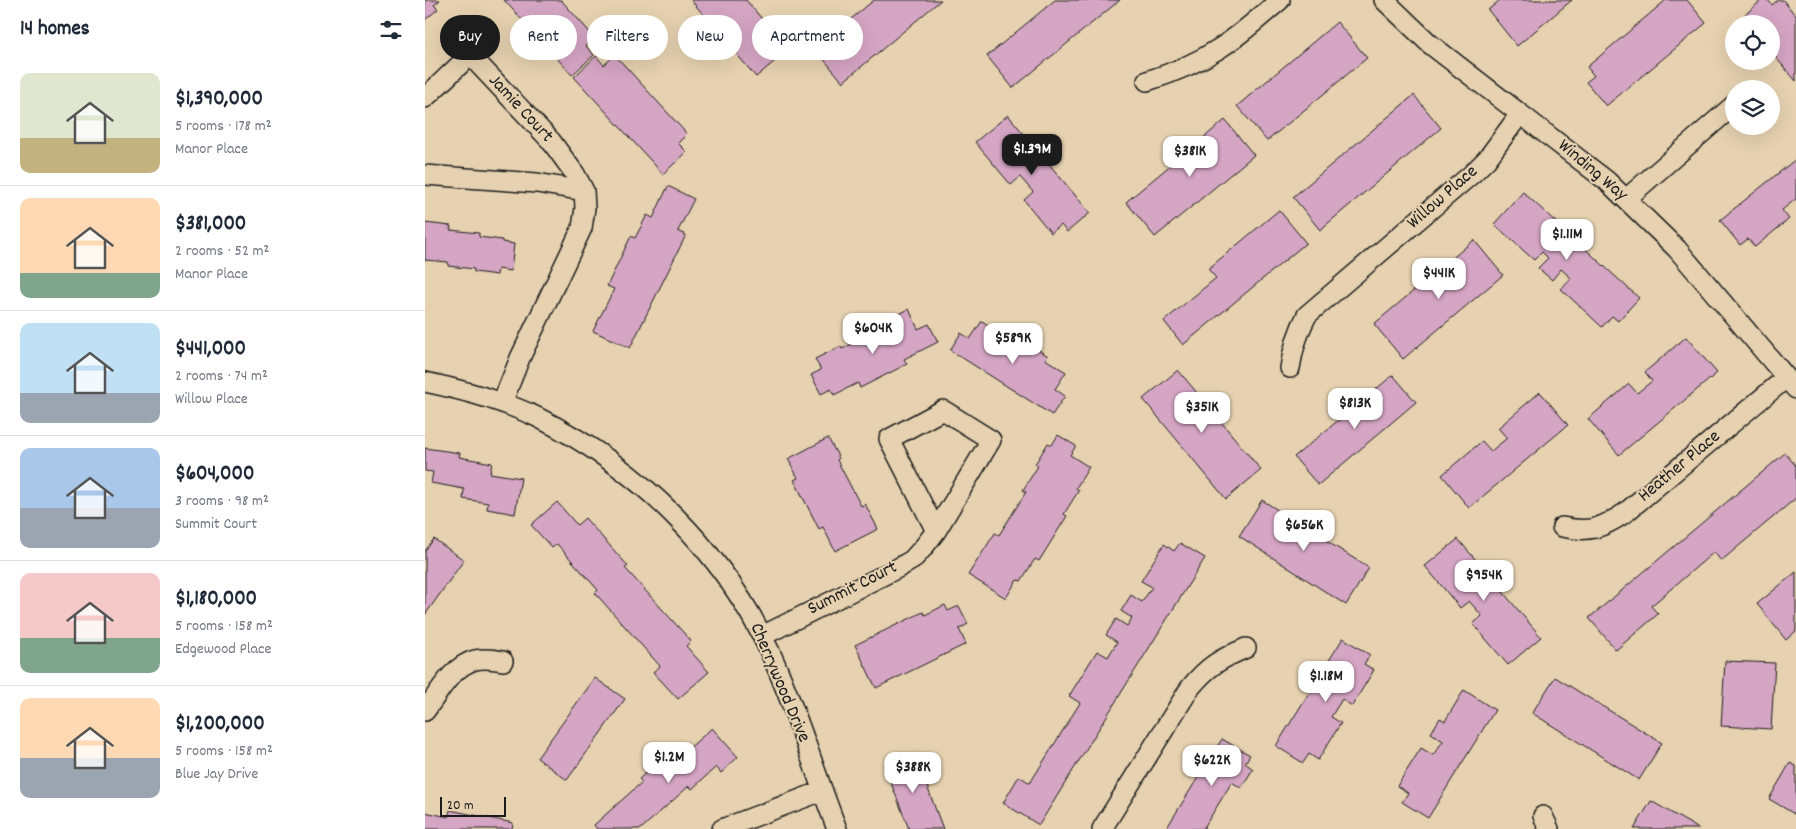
<!DOCTYPE html>
<meta charset="utf-8">
<style>
:root{--surface:#fff;--page:#f2f2f3;--text:#1f2937;--muted:#747a83;--line:#e0e1e3;--accent:#1c1c1c}
body{margin:0;font-family:Dekko,sans-serif;background:var(--page);color:var(--text);height:100vh;display:flex;flex-direction:column;font-size:19px;white-space:nowrap}
*{box-sizing:border-box;margin:0}
p{font-size:16px;color:var(--muted)}
.icon{flex:none;width:28px;height:28px;fill:none;stroke:currentColor;stroke-width:2;stroke-linecap:round;stroke-linejoin:round}
.map{position:relative;flex:1;overflow:hidden}
.drawer{display:flex;flex-direction:column;background:var(--surface);width:425px}
.drawer>*{flex:none}
.banner{position:absolute;left:15px;top:15px;width:475px;height:45px;display:flex;gap:10px}
.buttons{position:absolute;left:1300px;top:15px;display:grid;gap:10px}
.buttons a{display:grid;place-items:center;width:55px;height:55px;border-radius:50%;background:var(--surface);box-shadow:0 5px 20px #0002;font-size:25px}
.scale{position:absolute;left:15px;bottom:12px;width:66px;box-sizing:border-box;padding-left:5px;border:2px solid #1c1c1c;border-top:0;font-size:14px;line-height:18px;white-space:nowrap;color:#1c1c1c;-webkit-text-stroke:4px #e6d2b0;paint-order:stroke}
.price{position:absolute;translate:-50% -42px;padding:0 11px;border-radius:10px;background:#fff;color:#222;font-size:16px;line-height:32px;filter:drop-shadow(0 1px 2px #0008)}
.price::after{content:'';position:absolute;left:50%;top:30px;width:15px;height:11px;margin-left:-8px;background:inherit;clip-path:polygon(0 0,100% 0,50% 100%)}
.price.active{background:var(--accent);color:#fff}
ul{padding:0;list-style:none}
li{display:flex;align-items:center;gap:15px;height:125px;padding:0 20px}
li+li{border-top:1px solid var(--line)}
li span{display:grid;place-items:center;flex:none;width:140px;height:100px;border-radius:10px;color:#555}
li>.icon{margin-inline-start:auto}
span .icon{width:60px;height:60px;fill:#fffc;stroke-width:1}
li b{font-size:21px}
h2{display:flex;justify-content:space-between;align-items:center;height:60px;padding:0 20px;font-size:21px}
.tag{padding:0 18px;border-radius:22px;background:var(--surface);box-shadow:0 5px 20px #0002;font-size:18px;line-height:45px}
.tag.active{background:var(--accent);color:#fff}
main{display:flex;flex:1;min-height:0}
.map>svg:first-child{display:block}
.building{fill:#d5a5c4;stroke:#1c1c1c}
.lines{fill:none;stroke-linecap:round;stroke-linejoin:round}
.street-casing{stroke:#1c1c1c;stroke-width:22}
.street{stroke:#e6d2b0;stroke-width:19}
.labels{text-anchor:middle;dominant-baseline:central;stroke-width:4;stroke-linejoin:round;paint-order:stroke}
.street-label{font-size:19px;fill:#1c1c1c;stroke:#e6d2b0}
</style>
<main>
<section class="drawer">
<h2>14 homes<svg class="icon" aria-label="filters" viewBox="0 0 24 24"><path d="M4 7h16M4 17h16"/><circle cx="9" cy="7" r="2"/><circle cx="15" cy="17" r="2"/></svg></h2>
<ul>
<li><span style="background:linear-gradient(#dfe7d0 65%,#c2b280 0)"><svg class="icon" aria-label="home" viewBox="0 0 24 24"><path d="M3 11l9-7 9 7M6 9v11h12V9"/></svg></span><div><b>$1,390,000</b><p>5 rooms · 178 m²</p><p>Manor Place</p></div></li>
<li><span style="background:linear-gradient(#ffd9b3 75%,#7fa58c 0)"><svg class="icon" aria-label="home" viewBox="0 0 24 24"><path d="M3 11l9-7 9 7M6 9v11h12V9"/></svg></span><div><b>$381,000</b><p>2 rooms · 52 m²</p><p>Manor Place</p></div></li>
<li><span style="background:linear-gradient(#bfe0f5 70%,#9aa5b1 0)"><svg class="icon" aria-label="home" viewBox="0 0 24 24"><path d="M3 11l9-7 9 7M6 9v11h12V9"/></svg></span><div><b>$441,000</b><p>2 rooms · 74 m²</p><p>Willow Place</p></div></li>
<li><span style="background:linear-gradient(#a9c7e8 60%,#9aa5b1 0)"><svg class="icon" aria-label="home" viewBox="0 0 24 24"><path d="M3 11l9-7 9 7M6 9v11h12V9"/></svg></span><div><b>$604,000</b><p>3 rooms · 98 m²</p><p>Summit Court</p></div></li>
<li><span style="background:linear-gradient(#f6c9c9 65%,#7fa58c 0)"><svg class="icon" aria-label="home" viewBox="0 0 24 24"><path d="M3 11l9-7 9 7M6 9v11h12V9"/></svg></span><div><b>$1,180,000</b><p>5 rooms · 158 m²</p><p>Edgewood Place</p></div></li>
<li><span style="background:linear-gradient(#ffd9b3 60%,#9aa5b1 0)"><svg class="icon" aria-label="home" viewBox="0 0 24 24"><path d="M3 11l9-7 9 7M6 9v11h12V9"/></svg></span><div><b>$1,200,000</b><p>5 rooms · 158 m²</p><p>Blue Jay Drive</p></div></li>
</ul>
</section>
<div class="map">
<svg width="1371" height="829" viewBox="0 0 1371 829">
<rect width="100%" height="100%" fill="#e6d2b0"/>
<filter id="ink" filterUnits="userSpaceOnUse"><feTurbulence type="fractalNoise" baseFrequency=".02" numOctaves="2"/><feDisplacementMap in="SourceGraphic" scale="10" xChannelSelector="R" yChannelSelector="G"/><feConvolveMatrix kernelMatrix="1 2 1 2 8 2 1 2 1" color-interpolation-filters="sRGB"/></filter>
<g filter="url(#ink)">
<path class="building" d="M0 0H15L9 5 13 9 0 20Z
M79 0H136L170 38 161 46 169 55 147 75Z
M266 0H321L363 50 331 77Z
M449 0H516L418 82 390 49Z
M630 0H695L588 88 562 56Z
M1075 0H1147L1092 46 1063 10Z
M1241 0H1262L1281 23 1181 106 1161 82 1169 76 1162 67Z
M1337 0H1343L1347 5 1353 0H1358L1371 16V81L1346 52V24H1323L1317 17Z
M912 22 942 58 842 141 812 106Z
M190 55 262 134 253 143 262 152 238 174 149 77 171 56 179 65Z
M989 95 1016 128 895 230 868 197Z
M583 115 665 213 642 232 636 225 626 233 599 200 608 192 595 177 586 185 550 142Z
M800 120 829 155 730 237 701 202Z
M1371 159V199L1357 210 1364 219 1330 247 1323 239 1315 245 1295 220Z
M243 186 269 199 253 231 261 235 205 348 168 331 189 289 182 286 206 236 210 238 222 215 228 218Z
M1098 192 1214 298 1193 321 1187 316 1177 327 1136 289 1146 278 1136 269 1127 280 1113 268 1123 258 1117 252 1109 260 1069 224Z
M854 210 881 243 758 345 739 321 791 278 783 269Z
M0 223 26 226 25 230 54 233V237L77 240V242L89 244 86 271 73 269 72 275 49 272V269L23 266V262L0 260Z
M1049 240 1078 275 978 359 949 324Z
M484 309 493 329 504 324 513 342 479 359 482 364 435 388 433 383 409 395 406 389 396 394 386 375 396 370 390 359 416 346 417 349 463 326 460 321Z
M557 321 574 332 577 327 623 356 620 359 641 372 630 389 640 396 627 415 525 350 536 333 545 339Z
M1261 337 1292 373 1194 455 1163 419 1204 384 1212 393 1227 381 1220 372Z
M753 370 836 470 801 499 718 399Z
M968 375 991 402 893 485 869 457Z
M1115 392 1143 425 1044 508 1017 475 1057 441 1066 451 1082 438 1073 428Z
M633 435 651 446 645 455 664 467 651 488 654 490 639 514 642 516 614 561 610 559 596 581 592 580 581 598 543 575 570 533 574 535 601 492 598 490 613 466 610 464 623 443 627 445Z
M403 438 414 458 412 460 436 506 440 504 453 529 410 551 398 527 394 529 369 480 373 478 363 459Z
M0 448 35 453 34 457 67 463 65 473 96 478 90 514 62 509 63 503 38 499 39 489 6 483 8 472 0 471Z
M1360 453 1371 466V498L1296 561 1289 552 1226 606 1233 614 1191 650 1164 618Z
M837 500 944 568 921 605 814 536Z
M132 502 152 525 160 518 203 566 200 568 266 641 261 646 284 672 253 699 228 672 235 666 170 593 173 590 132 544 127 548 106 525Z
M9 539 39 560 0 615V551Z
M1033 539 1116 637 1083 665 1048 624 1057 616 1044 601 1035 608 1000 566Z
M755 543 780 558 614 825 578 803 594 776 605 783 655 703 644 696 672 651 683 657 692 642 681 635 691 619 702 626 707 618 696 611 706 595 717 602 727 587 716 581 739 544 749 551Z
M1371 572V631L1361 640 1332 604Z
M520 605 523 611 534 606 543 624 534 629 541 644 451 688 430 645 498 612 500 615Z
M918 638 945 655 939 664 949 670 927 706 917 699 906 717 916 723 893 760 884 754 878 763 851 746Z
M1300 661 1350 663 1346 729 1296 726Z
M1130 677 1237 743 1214 780 1107 713Z
M170 678 200 699 142 780 112 758Z
M1039 690 1070 710 1003 818 977 802 983 793 972 786 996 748 1008 755 1018 741 1006 733 1015 718 1020 721Z
M287 728 313 757 296 773 291 767 267 789 264 786 216 829H172L169 825 217 782 214 779 230 765 237 772Z
M797 739 825 755 820 763 828 769 816 788 807 782 778 829H741Z
M490 754 518 829H484L459 765Z
M1365 763 1371 766V815L1344 799Z
M1226 801 1274 829H1209Z
M25 810 88 823 87 829H0V812L23 817Z"/>
<g class="lines">
<defs>
<path id="street" d="M959 0 1005 44 1182 181 1252 249 1371 389
M722 81C748 73 772 63 795 48 817 34 836 16 855 0
M0 98 45 55 126 141 150 174 159 191 160 208 157 228 95 358 77 403
M0 175 112 183 159 191
M1201 199 1309 105
M865 368C868 348 873 332 882 315L1048 173 1062 159 1095 114
M0 382C38 390 76 400 112 417 213 467 297 549 345 652 371 708 389 771 412 829
M1137 527C1165 533 1177 528 1200 513L1361 378
M337 636 473 568 487 560 498 548 511 531 566 440 518 410 464 439 511 531
M0 711C13 694 27 666 50 660 59 658 68 659 78 661
M1118 816 1124 829
M297 829 397 791
M677 829 765 688C783 666 795 659 821 648"/>
</defs>
<use href="#street" class="street-casing"/>
<use href="#street" class="street"/>
</g>
</g>
<g class="labels">
<g class="street-label">
<text transform="translate(95 109) rotate(47)">Jamie Court</text>
<text transform="translate(1167 171) rotate(40)">Winding Way</text>
<text transform="translate(1018 198) rotate(-41)">Willow Place</text>
<text transform="translate(1255 467) rotate(-40)">Heather Place</text>
<text transform="translate(428 589) rotate(-27)">Summit Court</text>
<text transform="translate(354 683) rotate(67)">Cherrywood Drive</text>
</g>
</g>
</svg>
<div class="buttons">
<a><svg class="icon" aria-label="locate" viewBox="0 0 24 24"><circle cx="12" cy="12" r="6"/><path d="M12 2v4M12 18v4M2 12h4M18 12h4"/></svg></a>
<a><svg class="icon" aria-label="layers" viewBox="0 0 24 24"><path d="M12 4l9 5-9 5-9-5zM3 14l9 5 9-5"/></svg></a>
</div>
<div class="scale">20 m</div>
<b class="price active" style="left:607px;top:176px">$1.39M</b>
<b class="price" style="left:765px;top:178px">$381K</b>
<b class="price" style="left:1142px;top:261px">$1.11M</b>
<b class="price" style="left:1014px;top:300px">$441K</b>
<b class="price" style="left:448px;top:355px">$604K</b>
<b class="price" style="left:588px;top:365px">$589K</b>
<b class="price" style="left:930px;top:430px">$813K</b>
<b class="price" style="left:777px;top:434px">$351K</b>
<b class="price" style="left:879px;top:552px">$656K</b>
<b class="price" style="left:1059px;top:602px">$954K</b>
<b class="price" style="left:901px;top:703px">$1.18M</b>
<b class="price" style="left:244px;top:784px">$1.2M</b>
<b class="price" style="left:787px;top:787px">$622K</b>
<b class="price" style="left:488px;top:794px">$388K</b>
<div class="banner">
<a class="tag active">Buy</a>
<a class="tag">Rent</a>
<a class="tag">Filters</a>
<a class="tag">New</a>
<a class="tag">Apartment</a>
</div>
</div>
</main>
